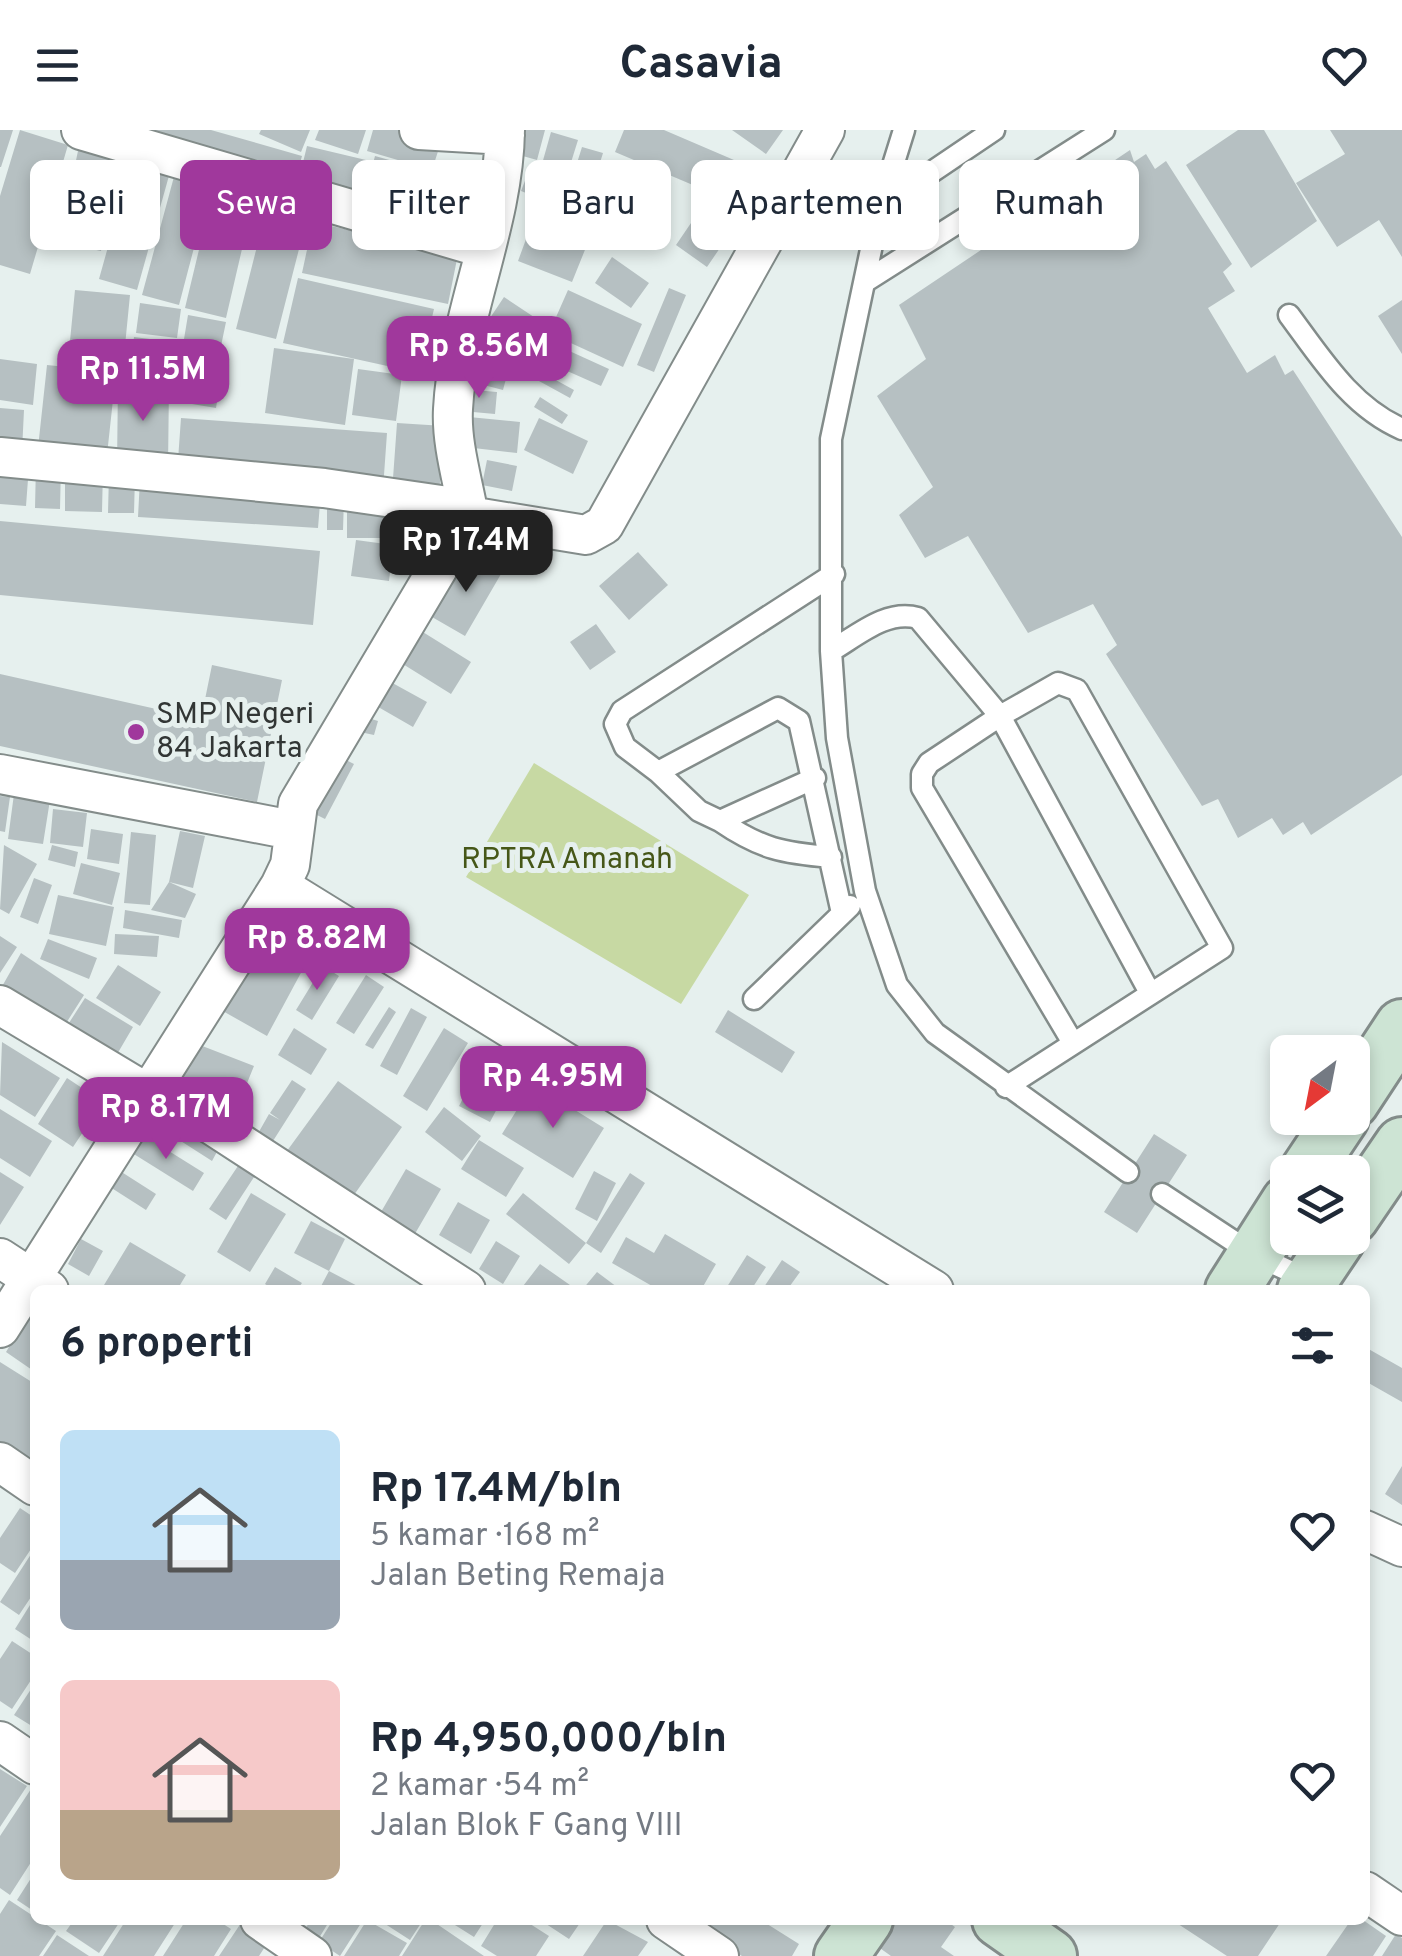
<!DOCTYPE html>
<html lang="id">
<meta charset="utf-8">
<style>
:root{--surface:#fff;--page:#f6f6f7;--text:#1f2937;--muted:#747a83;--accent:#a0389c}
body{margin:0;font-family:Overpass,sans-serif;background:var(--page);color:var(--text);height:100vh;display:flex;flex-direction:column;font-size:38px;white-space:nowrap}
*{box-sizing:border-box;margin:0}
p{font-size:32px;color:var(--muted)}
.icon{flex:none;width:55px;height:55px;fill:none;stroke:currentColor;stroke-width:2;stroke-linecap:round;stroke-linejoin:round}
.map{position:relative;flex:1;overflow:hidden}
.details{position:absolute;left:30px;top:1155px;width:1340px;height:640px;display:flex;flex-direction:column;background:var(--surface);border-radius:15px;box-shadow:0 5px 15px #0003}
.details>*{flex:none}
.hud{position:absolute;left:30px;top:30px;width:1342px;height:90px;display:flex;gap:20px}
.needle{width:65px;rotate:212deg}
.buttons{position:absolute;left:1270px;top:905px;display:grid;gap:20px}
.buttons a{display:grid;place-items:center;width:100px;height:100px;border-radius:15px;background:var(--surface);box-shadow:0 5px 15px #0003;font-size:50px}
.price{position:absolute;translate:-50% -85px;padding:0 22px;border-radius:20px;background:var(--accent);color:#fff;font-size:32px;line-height:65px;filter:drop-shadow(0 2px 5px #0008)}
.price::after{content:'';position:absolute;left:50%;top:60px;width:30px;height:22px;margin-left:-15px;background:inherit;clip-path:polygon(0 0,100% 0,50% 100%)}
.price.on{background:#222;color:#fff}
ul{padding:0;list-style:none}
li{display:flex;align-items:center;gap:30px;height:250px;padding:0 30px}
li span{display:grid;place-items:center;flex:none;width:280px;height:200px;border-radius:15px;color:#555}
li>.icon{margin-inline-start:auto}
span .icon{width:120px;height:120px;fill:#fffc;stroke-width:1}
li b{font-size:42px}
h2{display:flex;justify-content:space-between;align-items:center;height:120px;padding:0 30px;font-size:42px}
.tag{padding:0 35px;border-radius:15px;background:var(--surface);box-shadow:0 5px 15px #0003;font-size:35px;line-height:90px}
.tag.on{background:var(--accent);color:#fff}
header{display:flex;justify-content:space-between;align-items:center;height:130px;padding:0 30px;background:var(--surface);font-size:45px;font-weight:700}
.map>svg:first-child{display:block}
.green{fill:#c7d9a3}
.building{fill:#b6c0c2}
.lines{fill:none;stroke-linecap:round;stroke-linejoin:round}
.lane-casing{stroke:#838c8a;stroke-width:25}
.street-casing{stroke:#838c8a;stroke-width:42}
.secondary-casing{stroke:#838c8a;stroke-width:58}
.lane{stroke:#fff;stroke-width:20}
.street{stroke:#fff;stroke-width:38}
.secondary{stroke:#cde4d4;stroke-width:52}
.poi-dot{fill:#a0389c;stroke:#e6f0ee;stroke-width:4}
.labels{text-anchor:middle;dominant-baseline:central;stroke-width:10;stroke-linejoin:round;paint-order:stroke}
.poi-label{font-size:30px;fill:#323635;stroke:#e6f0ee;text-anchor:start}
.park-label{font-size:30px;fill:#465718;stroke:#e6f0ee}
</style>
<header><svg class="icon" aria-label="menu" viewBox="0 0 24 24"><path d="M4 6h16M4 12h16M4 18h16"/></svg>Casavia<svg class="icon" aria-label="heart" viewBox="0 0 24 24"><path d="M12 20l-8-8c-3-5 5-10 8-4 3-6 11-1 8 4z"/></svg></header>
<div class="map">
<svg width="1402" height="1826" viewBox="0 0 1402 1826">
<rect width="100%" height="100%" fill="#e6f0ee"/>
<path class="green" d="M534 633 749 765 681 874 466 747Z"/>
<path class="building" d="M0 0H13L1 37H0Z
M20 0 68 15 30 144 0 135V66Z
M132 0H211L302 26 294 55Z
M261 0H310L301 22 259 4Z
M319 0H366L358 24 315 10Z
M373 0H399L441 12 432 40 367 21Z
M518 0H545L537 30 512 23Z
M624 0H664L755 39 740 75 615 22Z
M732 0H783L766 24Z
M1238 0H1264L1317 91 1251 138 1186 35Z
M1330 0H1402V127L1379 90 1337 117 1296 53 1345 24Z
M551 2 578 10 568 42 542 34Z
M79 16 121 25 101 121 59 112Z
M307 16 366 30 356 71 297 57Z
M582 17 603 23 594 52 573 46Z
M1130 20 1134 32 1146 24 1155 39 1166 31 1232 134 1223 142 1235 161 1208 178 1247 243 1275 225 1285 245 1293 240 1402 407V645L1311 705 1303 692 1283 705 1272 688 1238 708 1218 669 1202 676 1106 524 1117 515 1093 474 1028 503 968 406 925 428 899 385 933 357 877 266 926 229 899 175Z
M134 24 172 35 137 160 99 149Z
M375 26 472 53 458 105 361 79Z
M612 31 642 43 633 67 603 56Z
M530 38 576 56 567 79 521 61Z
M175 43 211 53 179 175 142 165Z
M215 53 255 63 226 188 185 178Z
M582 55 603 65 592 90 570 81Z
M268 73 308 84 276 209 236 199Z
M539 74 595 95 572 152 518 131Z
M313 92 458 124 448 174 302 143Z
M691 93 722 115 707 137 676 115Z
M612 127 649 153 631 178 595 153Z
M298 148 434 179 419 243 283 213Z
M669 158 686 165 654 242 637 235Z
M75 160 130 165 123 236 68 231Z
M568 160 642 194 623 237 549 203Z
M504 167 543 193 523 223 484 197Z
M1402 170V224L1378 186Z
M140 173 181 179 177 208 136 203Z
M188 185 226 192 221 216 184 209Z
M134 207 189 214 185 247 130 240Z
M201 218 225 222 216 278 192 274Z
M274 218 354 229 345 295 265 283Z
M565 219 609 239 601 256 556 236Z
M478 226 510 234 503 260 472 252Z
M0 229 37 234 33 275 0 270Z
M47 235 116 242 106 334 37 327Z
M358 239 402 245 396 291 352 285Z
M543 243 574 260 570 268 539 251Z
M118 252 169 254 168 337 117 335Z
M463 259 497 262 495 284 462 281Z
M540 267 568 285 562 294 534 277Z
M0 278 24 280 22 321 0 320Z
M469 287 520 292 517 323 465 317Z
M181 288 387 303 383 359 177 344Z
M539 288 588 311 573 344 524 320Z
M397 293 444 296 439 365 392 362Z
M487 330 517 336 512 361 482 355Z
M0 334 29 336 26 376 0 374Z
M36 334 61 335 60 379 35 378Z
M65 338 103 339 102 382 65 381Z
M109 344 135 346 134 383H108Z
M140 349 321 361 318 398 138 387Z
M327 367 344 368 343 400H327Z
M384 369 385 408H347V370Z
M399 374 434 377 430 420 396 418Z
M0 391 320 421 313 495 0 465Z
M356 410 393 415 389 451 351 446Z
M638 422 668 455 629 490 599 456Z
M466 425 501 444 465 506 432 487Z
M596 494 616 522 590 540 570 512Z
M418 499 471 532 451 564 398 531Z
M212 535 282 550 257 672 0 616V544L201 589Z
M387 550 427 572 413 597 373 574Z
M365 587 378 591 374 605 360 602Z
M336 625 354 634 325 689 307 680Z
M14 664 50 670 43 714 8 709Z
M0 666 10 667 5 702 0 701Z
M53 679 87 683 83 717 50 713Z
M91 699 123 704 119 734 87 729Z
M180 701 205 706 193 758 169 752Z
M131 702 156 705 150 775 124 773Z
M4 715 37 734 9 784 0 779Z
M52 715 78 722 75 737 48 730Z
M81 733 120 743 112 775 73 764Z
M34 748 52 755 38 794 20 787Z
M169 752 196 764 185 788 151 780Z
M58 765 114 777 106 816 49 804Z
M125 780 182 790 179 808 123 798Z
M115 804 159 806 157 827 114 824Z
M0 806 17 817 0 843Z
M48 809 97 828 89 849 40 829Z
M257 814 303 839 267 906 221 880Z
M21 823 84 865 63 898 0 860Z
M118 835 161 862 140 896 96 868Z
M323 836 339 846 312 890 296 880Z
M366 845 384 857 354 904 336 893Z
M85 868 133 897 116 926 67 896Z
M389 877 396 882 373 919 365 915Z
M411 878 427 887 397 945 380 936Z
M728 880 795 922 782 943 715 902Z
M294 898 327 919 311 945 278 925Z
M444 898 468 913 427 981 403 966Z
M2 912 60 948 35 987 0 965Z
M192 912 254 936 232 990 172 965Z
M485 926 516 943 490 992 459 976Z
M67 948 103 972 73 1017 38 994Z
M292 950 306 959 266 1022 252 1014 269 984 280 990 270 983Z
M338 951 402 997 349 1072 284 1025Z
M533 954 604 998 573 1048 502 1004Z
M444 977 481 1006 462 1031 425 1002Z
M155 978 219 1018 212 1031 148 990Z
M0 979 52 1011 30 1047 0 1028Z
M140 1003 204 1043 193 1061 129 1021Z
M1154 1004 1187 1025 1137 1103 1104 1082Z
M479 1010 524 1038 506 1067 461 1039Z
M242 1030 258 1041 226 1090 209 1079Z
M406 1039 441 1059 409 1114 374 1094Z
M120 1041 156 1064 146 1080 110 1057Z
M594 1041 616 1053 597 1091 575 1079Z
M0 1042 24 1057 0 1095Z
M630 1043 645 1053 601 1123 586 1113Z
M251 1063 286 1084 250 1142 217 1122Z
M523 1063 586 1113 569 1134 506 1084Z
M458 1072 490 1090 471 1124 439 1105Z
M311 1091 345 1109 329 1141 294 1123Z
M665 1104 716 1134 701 1160H659L612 1133 626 1107 654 1123Z
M81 1109 103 1121 89 1146 68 1134Z
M496 1111 520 1126 503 1154 479 1139Z
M130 1112 186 1145 177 1160H101Z
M747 1125 766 1137 751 1160H725Z
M782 1130 800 1142 787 1160H762Z
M540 1134 570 1155 567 1160H520Z
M275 1137 302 1153 297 1160H274L265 1154Z
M329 1141 365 1160H319Z
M597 1142 621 1160H582Z
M35 1174V1242L6 1222Z
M1365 1217 1402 1238V1272L1365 1251Z
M0 1232 35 1254V1344L0 1321Z
M1402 1336V1375L1385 1364Z
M20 1378 35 1388V1413L15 1443 0 1433V1408Z
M35 1418V1461L19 1485 0 1472Z
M35 1467V1512L15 1499Z
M12 1511 35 1526V1544L12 1579 0 1571V1529Z
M35 1553V1598L14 1585Z
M0 1639 27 1656 0 1697Z
M31 1659 35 1661V1726L10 1765 0 1758V1706Z
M35 1742V1782L17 1770Z
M9 1770 56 1801 39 1826H0V1784Z
M74 1790H121L99 1823 66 1801Z
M126 1790H177L154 1826H103Z
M186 1790H217L231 1799 214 1826H163Z
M243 1790 272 1806 259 1826H219Z
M311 1790H330L319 1808 305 1799Z
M333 1790H363L340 1826 319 1812Z
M367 1790 407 1813 399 1826H344Z
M379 1790H423L410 1810Z
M425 1790H431L484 1826H402Z
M447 1790H485L474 1807Z
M497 1790H524L549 1806 536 1826H497L481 1816Z
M540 1790H582L569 1809Z
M607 1790 648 1812 638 1826H583Z
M686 1790H761L799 1814 792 1826H742Z
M885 1790H945L955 1797 941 1817 954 1826H891L870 1811Z
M1172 1790H1282L1258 1826H1227Z
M1351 1790H1363L1386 1806 1373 1826H1326Z
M1396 1804 1402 1808V1826H1382Z
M57 1805 89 1826H43Z"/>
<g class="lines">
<defs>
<path id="lane" d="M904 0 880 77 831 309V521L837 608 865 761 897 855 935 903 1128 1042
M880 77 994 0
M866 151 1104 0
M1289 185C1321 228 1351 277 1402 299
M834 444 622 581 615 594 625 617 658 642 778 578 799 591 842 783
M831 521C858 505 887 479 918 488L1000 586 929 633 922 644V658L1073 913
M658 642 699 681 720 691 815 648
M720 691C761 719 783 723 831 727
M754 869 850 776
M1006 957 1222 818 1077 560 1058 553 1000 586 1149 861
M1162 1064 1253 1124 1309 1150"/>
<path id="street" d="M81 0 483 118
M419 0 505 5
M0 327 324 358 441 375 469 386C463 352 451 313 453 279 458 185 504 94 505 0
M0 644 292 700
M280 756 934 1160
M0 875 150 965
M155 958 466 1160
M0 1128 49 1160
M0 1198 280 756 290 735 298 674 469 386 586 405 604 395 825 0
M0 1332 35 1356
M1365 1400 1402 1417
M0 1611 35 1635
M1365 1761 1402 1786
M260 1790 312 1826
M666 1790 719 1826"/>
<path id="secondary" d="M1352 972 1402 896
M1306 1042 1342 988
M1352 1087 1402 1014
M1232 1160 1288 1072
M1304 1160 1339 1108
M999 1790 1050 1826
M841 1826 866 1790"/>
</defs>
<use href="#lane" class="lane-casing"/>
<use href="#street" class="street-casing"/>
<use href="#secondary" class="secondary-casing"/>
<use href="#lane" class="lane"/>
<use href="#street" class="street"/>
<use href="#secondary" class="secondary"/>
</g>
<circle class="poi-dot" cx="136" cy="602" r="10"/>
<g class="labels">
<g class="poi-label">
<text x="156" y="585">SMP Negeri<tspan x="156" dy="34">84 Jakarta</tspan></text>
</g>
<g class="park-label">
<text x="567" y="730">RPTRA Amanah</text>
</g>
</g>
</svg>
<div class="buttons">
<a><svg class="needle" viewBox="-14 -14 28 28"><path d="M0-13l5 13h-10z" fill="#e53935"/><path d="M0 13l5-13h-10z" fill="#747a83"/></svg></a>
<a><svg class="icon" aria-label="layers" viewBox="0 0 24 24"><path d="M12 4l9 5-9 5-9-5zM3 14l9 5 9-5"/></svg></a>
</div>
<b class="price" style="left:479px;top:271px">Rp 8.56M</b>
<b class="price" style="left:143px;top:294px">Rp 11.5M</b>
<b class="price on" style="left:466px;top:465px">Rp 17.4M</b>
<b class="price" style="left:317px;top:863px">Rp 8.82M</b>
<b class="price" style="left:553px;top:1001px">Rp 4.95M</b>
<b class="price" style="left:166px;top:1032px">Rp 8.17M</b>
<div class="hud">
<a class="tag">Beli</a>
<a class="tag on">Sewa</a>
<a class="tag">Filter</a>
<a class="tag">Baru</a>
<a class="tag">Apartemen</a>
<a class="tag">Rumah</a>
</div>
<section class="details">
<h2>6 properti<svg class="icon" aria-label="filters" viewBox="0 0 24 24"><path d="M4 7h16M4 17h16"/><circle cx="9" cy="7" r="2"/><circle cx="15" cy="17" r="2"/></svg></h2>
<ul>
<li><span style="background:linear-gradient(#bfe0f5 65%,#9aa5b1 0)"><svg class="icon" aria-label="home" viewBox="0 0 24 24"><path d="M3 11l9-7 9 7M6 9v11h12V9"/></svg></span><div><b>Rp 17.4M/bln</b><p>5 kamar · 168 m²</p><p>Jalan Beting Remaja</p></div><svg class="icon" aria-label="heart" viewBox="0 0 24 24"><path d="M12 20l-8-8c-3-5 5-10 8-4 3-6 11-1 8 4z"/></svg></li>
<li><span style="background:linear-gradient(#f6c9c9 65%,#b9a48a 0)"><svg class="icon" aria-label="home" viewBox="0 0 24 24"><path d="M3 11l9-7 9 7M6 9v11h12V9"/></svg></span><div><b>Rp 4,950,000/bln</b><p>2 kamar · 54 m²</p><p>Jalan Blok F Gang VIII</p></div><svg class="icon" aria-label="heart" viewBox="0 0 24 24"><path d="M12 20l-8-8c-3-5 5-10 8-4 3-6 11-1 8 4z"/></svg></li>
</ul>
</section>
</div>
